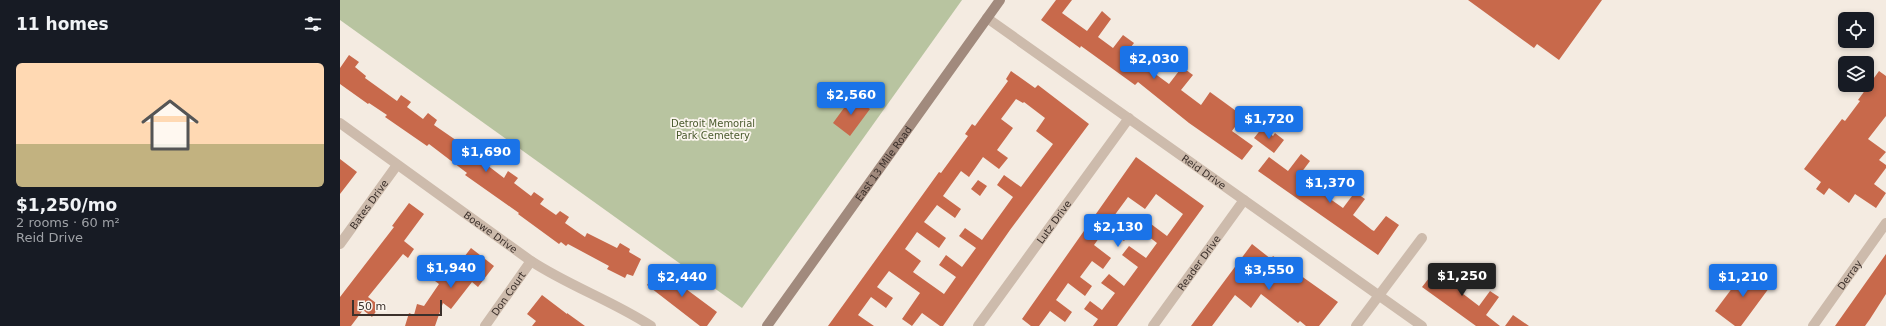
<!DOCTYPE html>
<meta charset="utf-8">
<style>
:root{--surface:#171b24;--page:#242831;--text:#f1f3f6;--muted:#9ea1a6;--accent:#1a73e8}
body{margin:0;font-family:"DejaVu Sans",sans-serif;background:var(--page);color:var(--text);height:100vh;display:flex;flex-direction:column;font-size:15px;white-space:nowrap}
*{box-sizing:border-box;margin:0}
p{font-size:13px;color:var(--muted)}
.icon{flex:none;width:22px;height:22px;fill:none;stroke:currentColor;stroke-width:2;stroke-linecap:round;stroke-linejoin:round}
.map{position:relative;flex:1;overflow:hidden}
.panel{display:flex;flex-direction:column;background:var(--surface);width:340px}
.panel>*{flex:none}
.controls{position:absolute;left:1498px;top:12px;display:grid;gap:8px}
.controls a{display:grid;place-items:center;width:36px;height:36px;border-radius:6px;background:var(--surface);box-shadow:0 2px 6px #0003;font-size:20px}
.scale{position:absolute;left:12px;bottom:10px;width:90px;box-sizing:border-box;padding-left:4px;border:2px solid #3b302b;border-top:0;font-size:11px;line-height:14px;white-space:nowrap;color:#3b302b;-webkit-text-stroke:3px #fbf5ee;paint-order:stroke}
.price{position:absolute;translate:-50% -34px;padding:0 9px;border-radius:4px;background:var(--accent);color:#fff;font-size:13px;line-height:26px;filter:drop-shadow(0 1px 2px #0008)}
.price::after{content:'';position:absolute;left:50%;top:24px;width:12px;height:9px;margin-left:-6px;background:inherit;clip-path:polygon(0 0,100% 0,50% 100%)}
.price.selected{background:#222;color:#fff}
ul{padding:0;list-style:none}
li{display:grid;align-content:center;gap:8px;height:212px;padding:0 16px}
li span{display:grid;place-items:center;height:124px;border-radius:6px;color:#555}
li>.icon{margin-inline-start:auto}
span .icon{width:72px;height:72px;fill:#fffc;stroke-width:1}
li b{font-size:17px}
h2{display:flex;justify-content:space-between;align-items:center;height:48px;padding:0 16px;font-size:17px}
main{display:flex;flex:1;min-height:0}
.map>svg:first-child{display:block}
.green{fill:#b8c4a0}
.building{fill:#c8694b;fill-rule:evenodd}
.lines{fill:none;stroke-linecap:round;stroke-linejoin:round}
.street{stroke:#cdbbac;stroke-width:10}
.secondary{stroke:#a18a7d;stroke-width:10}
.labels{text-anchor:middle;dominant-baseline:central;stroke-width:3.5;stroke-linejoin:round;paint-order:stroke}
.park-label{font-size:10px;fill:#4a5a2e;stroke:#fbf5ee}
.street-label{font-size:10px;fill:#3b302b;stroke:#fbf5ee}
</style>
<main>
<section class="panel">
<h2>11 homes<svg class="icon" aria-label="filters" viewBox="0 0 24 24"><path d="M4 7h16M4 17h16"/><circle cx="9" cy="7" r="2"/><circle cx="15" cy="17" r="2"/></svg></h2>
<ul>
<li><span style="background:linear-gradient(#ffd9b3 65%,#c2b280 0)"><svg class="icon" aria-label="home" viewBox="0 0 24 24"><path d="M3 11l9-7 9 7M6 9v11h12V9"/></svg></span><div><b>$1,250/mo</b><p>2 rooms · 60 m²</p><p>Reid Drive</p></div></li>
</ul>
</section>
<div class="map">
<svg width="1546" height="326" viewBox="0 0 1546 326">
<rect width="100%" height="100%" fill="#f4ebe1"/>
<path class="green" d="M0 0H622L402 308 0 20Z"/>
<path class="building" d="M716 0H732L722 13 747 31 762 11 771 19 758 37 773 48 783 35 794 43 784 56 802 69 817 48 826 55 814 73 829 84 842 67 853 75 841 90 861 105 870 92 903 116 892 131 913 146 902 160 849 123 798 82 795 85 741 46 740 48 701 20Z
M1128 0H1262L1219 60 1197 44 1194 48Z
M9 55 19 62 15 67 26 76 25 78 57 101 61 95 71 102 67 107 83 119 88 113 97 120 94 125 139 156 141 153 150 160 147 165 164 178 168 171 178 178 174 183 191 196 194 192 204 199 200 204 216 215 220 211 229 217 225 223 245 237 247 233 277 248 280 243 290 249 289 252 301 259 293 276 287 274 285 278 267 269 269 266 228 244 226 246 221 242 219 244 178 214 179 213 125 175 127 173 89 144 87 146 45 117 47 115 29 103 28 104 0 84V68Z
M671 71 695 88 698 85 749 124 670 230 603 326H600L582 313 572 326 562 319 580 293 549 271 537 287 553 298 546 308 531 297 518 315 534 326H488L599 172 601 173 628 136 625 134 632 124 635 126 668 81 666 79ZM676 99 683 103 684 102 705 118 696 131 713 144 681 187 664 175 657 185 673 197 642 240 625 228 619 236 636 248 622 267 606 255 599 265 616 277 604 294 573 272 581 261 565 249 577 232 599 248 606 238 584 222 597 205 615 218 621 209 603 196 621 171 629 177 643 157 659 169 668 158 657 150 673 128 661 119Z
M1539 71 1546 76V116L1528 139 1546 152 1539 160 1546 165V168L1534 184 1546 193 1536 208 1515 194 1509 203 1489 188 1484 195 1476 189 1481 182 1464 169 1502 119 1505 121 1520 101 1518 100Z
M512 97 530 109 510 136 493 123Z
M922 128 933 136 935 133 944 140 934 153 914 138Z
M961 154 970 161 958 177 975 190 988 173 998 180 986 196 1003 208 1015 192 1025 199 1013 215 1032 230 1034 231 1046 216 1059 225 1038 255 918 171 929 157 948 171Z
M796 157 864 206 777 326H753L758 319 744 309 750 301 762 310 775 293 761 283 769 274 784 286 798 267 782 255 789 246 806 258 817 243 800 230 807 221 827 236 843 214 816 194 805 209 788 197 774 216 792 230 784 241 767 227 754 245 771 258 763 269 752 261 740 277 752 286 745 296 728 283 716 300 732 312 725 322 710 311 699 326H691L682 319Z
M0 159 17 172 0 194Z
M638 180 647 186 640 196 631 189Z
M69 203 84 214 64 241 74 249 68 258 63 254 28 297 40 306 32 317 23 310 11 326H0V297L54 227 52 226Z
M912 244 931 259 933 256 998 302 979 326H966L960 321 958 323 921 294 911 308 895 295 872 326H851Z
M131 248 154 266 138 287 132 282 111 309 103 303 95 326H65L69 313 74 315 77 304 84 306 99 284 95 281 105 269 111 274Z
M1546 254V294L1530 319 1525 326H1495Z
M1116 266 1133 278 1122 293 1139 306 1150 291 1159 297 1146 315 1160 326H1136L1082 287 1093 273 1106 282Z
M320 267 343 285 342 286 377 312 367 326H360L307 285Z
M1408 267 1432 284 1401 326H1395L1375 311Z
M202 295 227 314V313L245 326H192L196 321 187 314Z
M1173 315 1189 326H1165Z"/>
<g class="lines">
<g class="street">
<path id="s1" d="M647 18 1082 326"/>
<path id="s2" d="M0 123 191 261C229 286 273 301 311 326"/>
<path id="s3" d="M0 244 57 165"/>
<path id="s4" d="M145 326 191 261"/>
<path id="s5" d="M638 326 789 118"/>
<path id="s6" d="M813 326 904 200"/>
<path d="M1016 326 1082 238"/>
<path id="s7" d="M1473 326 1546 223"/>
</g>
<path class="secondary" id="s8" d="M427 326 660 0"/>
</g>
<g class="labels">
<g class="park-label">
<text x="373" y="123">Detroit Memorial<tspan x="373" dy="12">Park Cemetery</tspan></text>
</g>
<g class="street-label">
<text stroke="none"><textPath href="#s8" startOffset="200">East 13 Mile Road</textPath></text>
<text stroke="none"><textPath href="#s1" startOffset="266">Reid Drive</textPath></text>
<text stroke="none"><textPath href="#s3" startOffset="49">Bates Drive</textPath></text>
<text stroke="none"><textPath href="#s5" startOffset="129">Lutz Drive</textPath></text>
<text stroke="none"><textPath href="#s2" startOffset="186">Boewe Drive</textPath></text>
<text stroke="none"><textPath href="#s6" startOffset="78">Reader Drive</textPath></text>
<text stroke="none"><textPath href="#s7" startOffset="63">Derray</textPath></text>
<text stroke="none"><textPath href="#s4" startOffset="40">Don Court</textPath></text>
</g>
</g>
</svg>
<div class="controls">
<a><svg class="icon" aria-label="locate" viewBox="0 0 24 24"><circle cx="12" cy="12" r="6"/><path d="M12 2v4M12 18v4M2 12h4M18 12h4"/></svg></a>
<a><svg class="icon" aria-label="layers" viewBox="0 0 24 24"><path d="M12 4l9 5-9 5-9-5zM3 14l9 5 9-5"/></svg></a>
</div>
<div class="scale">50 m</div>
<b class="price" style="left:814px;top:80px">$2,030</b>
<b class="price" style="left:511px;top:116px">$2,560</b>
<b class="price" style="left:929px;top:140px">$1,720</b>
<b class="price" style="left:146px;top:173px">$1,690</b>
<b class="price" style="left:990px;top:204px">$1,370</b>
<b class="price" style="left:778px;top:248px">$2,130</b>
<b class="price" style="left:111px;top:289px">$1,940</b>
<b class="price" style="left:929px;top:291px">$3,550</b>
<b class="price selected" style="left:1122px;top:297px">$1,250</b>
<b class="price" style="left:342px;top:298px">$2,440</b>
<b class="price" style="left:1403px;top:298px">$1,210</b>
</div>
</main>
